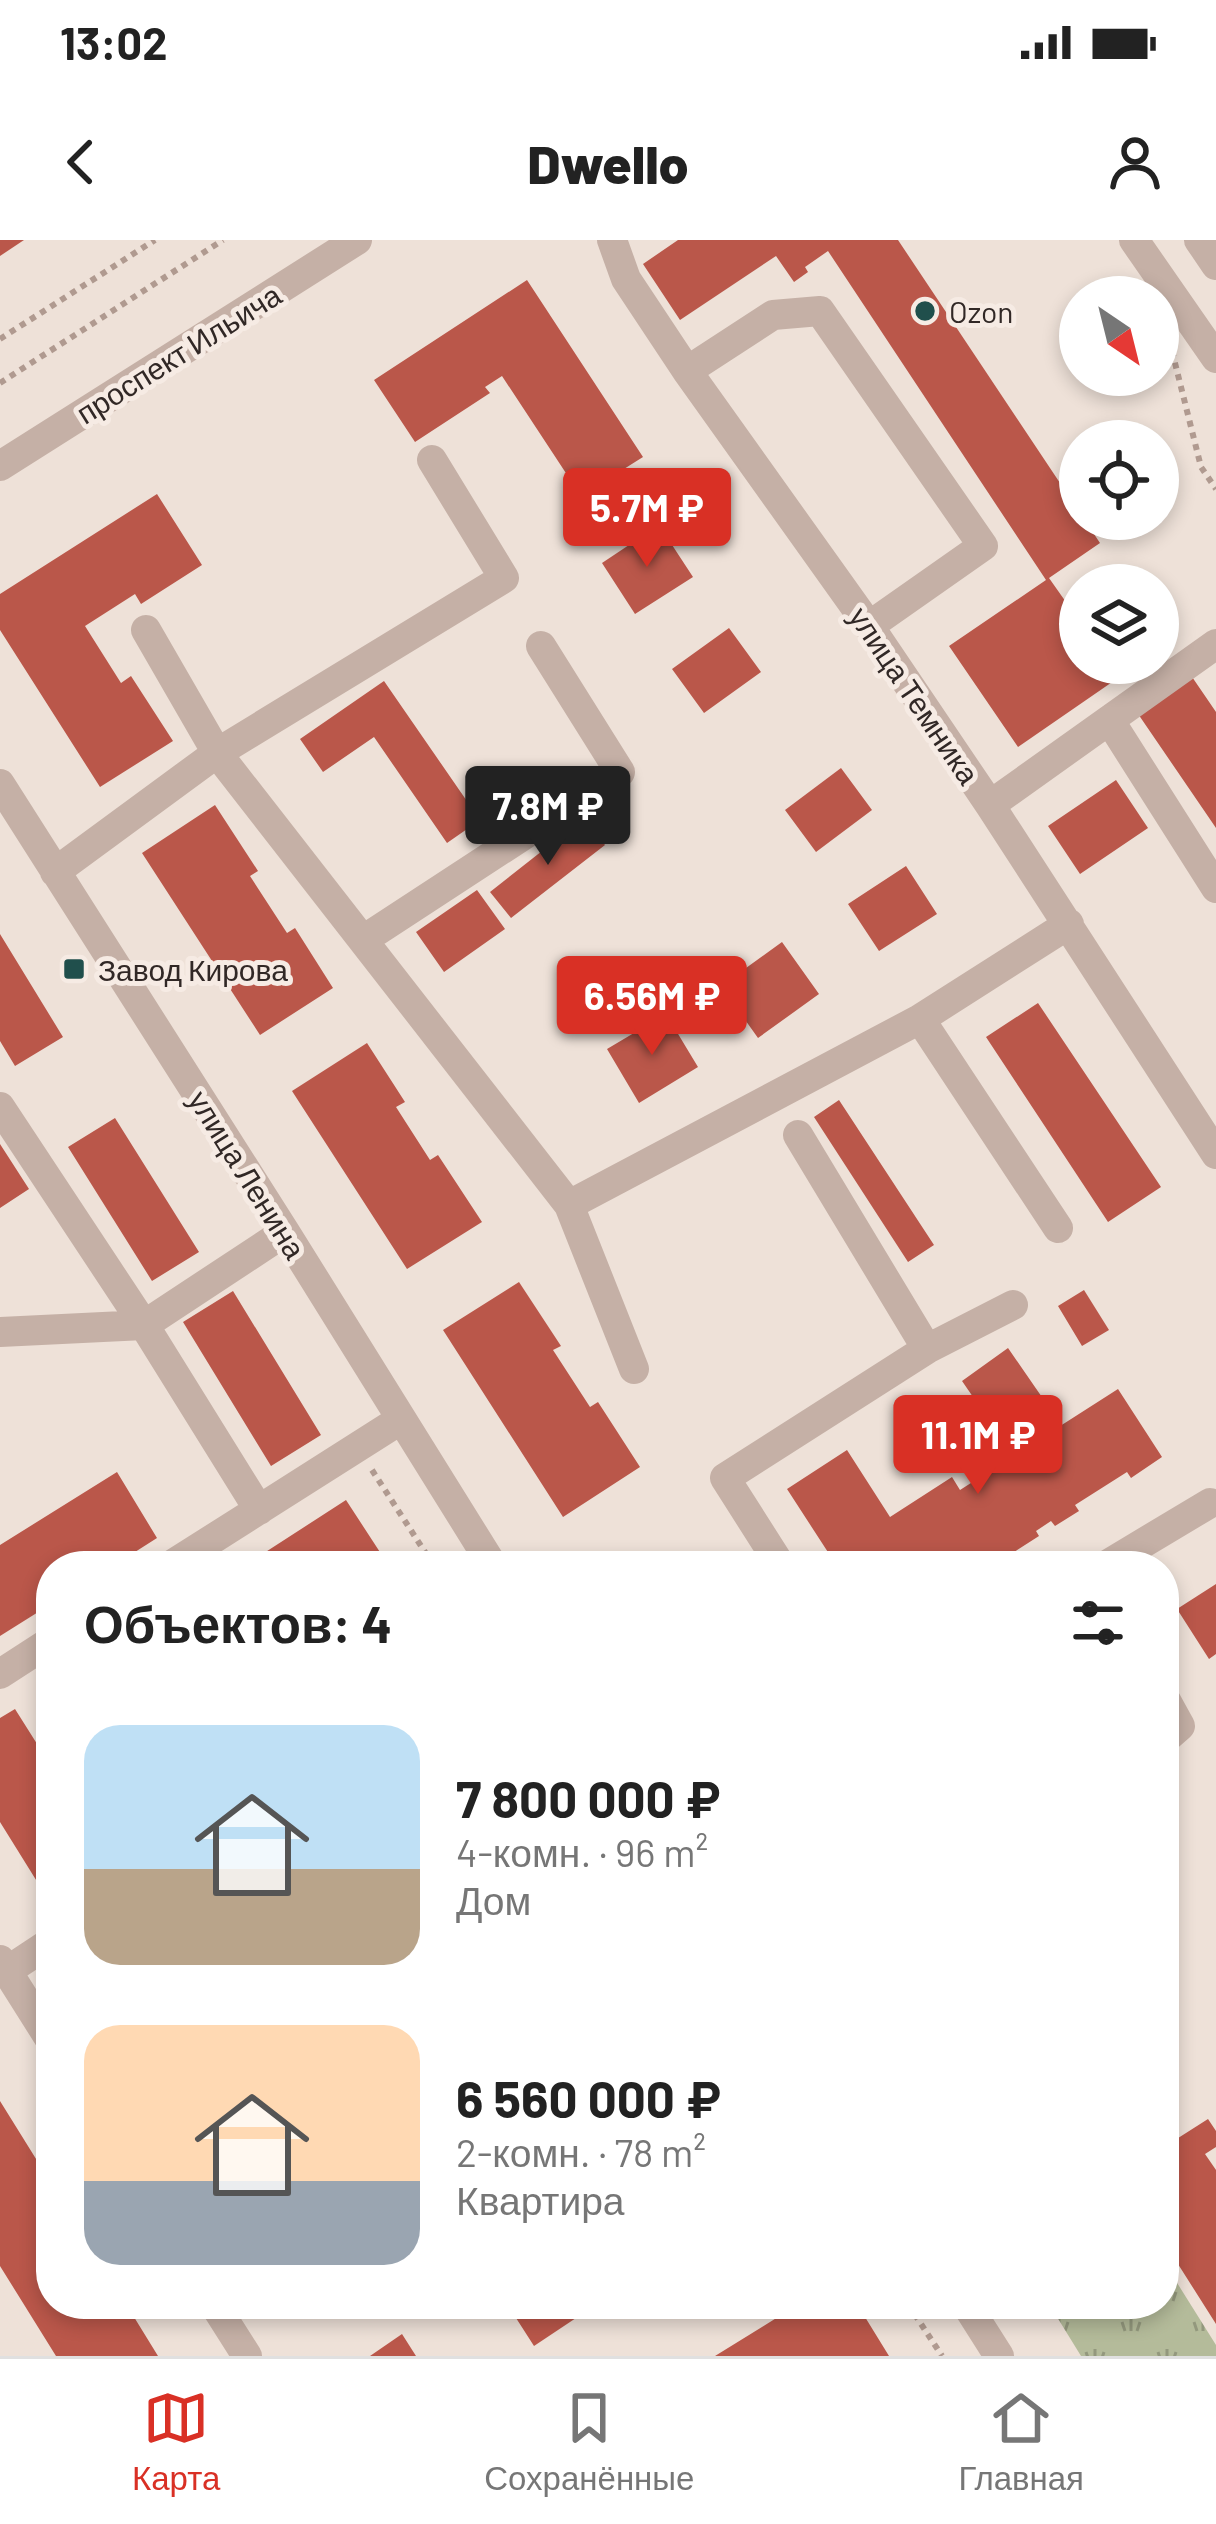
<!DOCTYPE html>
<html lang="ru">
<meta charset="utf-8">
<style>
:root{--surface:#fff;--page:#f2f2f2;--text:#222;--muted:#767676;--line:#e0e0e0;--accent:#d93025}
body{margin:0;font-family:Barlow,sans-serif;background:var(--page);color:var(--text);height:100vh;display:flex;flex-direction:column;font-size:45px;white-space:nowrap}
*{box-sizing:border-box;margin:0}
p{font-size:39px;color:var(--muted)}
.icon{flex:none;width:66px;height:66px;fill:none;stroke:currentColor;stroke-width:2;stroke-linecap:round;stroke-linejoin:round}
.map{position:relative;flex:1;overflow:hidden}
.sheet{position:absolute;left:36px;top:1311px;width:1143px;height:768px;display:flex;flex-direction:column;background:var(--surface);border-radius:48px;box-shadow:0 6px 18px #0003}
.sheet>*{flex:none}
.needle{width:78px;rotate:145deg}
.fabs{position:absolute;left:1059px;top:36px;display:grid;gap:24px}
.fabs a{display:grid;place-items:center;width:120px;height:120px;border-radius:50%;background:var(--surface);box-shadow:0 6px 18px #0003;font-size:60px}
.price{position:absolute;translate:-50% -102px;padding:0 27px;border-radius:12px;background:var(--accent);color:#fff;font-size:39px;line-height:78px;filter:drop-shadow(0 3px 6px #0008)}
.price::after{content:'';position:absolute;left:50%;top:72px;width:36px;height:27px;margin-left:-18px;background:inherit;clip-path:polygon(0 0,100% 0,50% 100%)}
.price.active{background:#222;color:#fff}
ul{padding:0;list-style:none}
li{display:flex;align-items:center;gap:36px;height:300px;padding:0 48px}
li span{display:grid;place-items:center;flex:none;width:336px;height:240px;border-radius:36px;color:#555}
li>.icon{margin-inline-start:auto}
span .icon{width:144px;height:144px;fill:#fffc;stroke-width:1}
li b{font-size:51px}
h2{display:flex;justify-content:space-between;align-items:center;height:144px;padding:0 48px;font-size:51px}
.status{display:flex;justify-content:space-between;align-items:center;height:84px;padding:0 60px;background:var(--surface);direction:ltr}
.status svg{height:33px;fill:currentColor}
header{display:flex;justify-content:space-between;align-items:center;height:156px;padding:0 48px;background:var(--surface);font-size:54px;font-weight:800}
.menu{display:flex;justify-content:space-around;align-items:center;height:168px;border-top:3px solid var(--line);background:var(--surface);font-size:33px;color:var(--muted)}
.menu a{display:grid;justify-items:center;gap:6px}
.menu .active{color:var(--accent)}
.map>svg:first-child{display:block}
.park{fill:url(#park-tufts)}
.building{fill:#ba574a}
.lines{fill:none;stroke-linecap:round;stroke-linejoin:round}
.path{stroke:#b09a90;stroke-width:6;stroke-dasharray:6 6;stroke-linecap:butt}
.minor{stroke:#c5b0a6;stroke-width:30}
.poi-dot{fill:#204f4c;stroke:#f6ebe4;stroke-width:4.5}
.labels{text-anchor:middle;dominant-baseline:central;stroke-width:10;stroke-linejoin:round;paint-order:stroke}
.poi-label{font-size:30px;fill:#312826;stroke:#f6ebe4;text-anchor:start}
.street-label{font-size:30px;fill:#312826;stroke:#f6ebe4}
</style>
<div class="status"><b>13:02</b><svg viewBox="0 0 49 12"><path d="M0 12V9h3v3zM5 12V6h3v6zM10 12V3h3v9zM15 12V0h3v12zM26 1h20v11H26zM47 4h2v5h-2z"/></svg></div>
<header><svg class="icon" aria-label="back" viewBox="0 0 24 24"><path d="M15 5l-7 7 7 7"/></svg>Dwello<svg class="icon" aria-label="person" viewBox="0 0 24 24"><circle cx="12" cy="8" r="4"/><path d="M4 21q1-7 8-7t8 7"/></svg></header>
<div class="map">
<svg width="1216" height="2116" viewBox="0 0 1216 2116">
<defs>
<pattern id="park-tufts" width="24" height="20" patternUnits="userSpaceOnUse" patternTransform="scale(3)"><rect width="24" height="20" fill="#b4bb9a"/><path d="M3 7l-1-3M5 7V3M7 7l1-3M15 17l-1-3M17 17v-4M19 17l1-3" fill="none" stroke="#93987d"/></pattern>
</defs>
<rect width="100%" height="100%" fill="#eee1d8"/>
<path class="park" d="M1164 2022 1216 2105V2116H1081L1049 2064H1164Z"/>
<path class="building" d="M0 0H24L0 16Z
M678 0H898L1080 273V279H1084L1100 303 1049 338 1080 382V423H1108L1118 438 1018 507 949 406 1046 340 828 11 805 27 808 32 794 42 776 16 680 80 643 24Z
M527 40 643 217 581 256 502 136 485 147 490 153 415 202 374 140Z
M157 254 202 325 141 364 135 354 85 386 121 443 131 436 173 501 100 547 0 390V354Z
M659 285 693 337 635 374 602 323Z
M729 388 761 432 704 473 672 429Z
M1188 431 1216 472V588L1134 468Z
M384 441 480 580 447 603 374 497 323 532 300 499Z
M841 528 872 570 816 612 785 570Z
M1116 540 1148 588 1080 634 1048 586Z
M215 565 258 631 250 636 287 693 295 688 333 748 260 795 142 613Z
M584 578 605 605 511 678 490 652Z
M906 626 937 674 879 711 848 664Z
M477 650 505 689 444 732 416 692Z
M0 694 63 797 15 826 0 801Z
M782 702 819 754 758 798 721 746Z
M1038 763 1161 947 1108 982 986 797Z
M666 774 698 827 639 863 607 809Z
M367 803 405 862 396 867 430 920 438 915 482 982 407 1029 292 851Z
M839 860 934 1005 908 1022 814 877Z
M115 878 199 1012 152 1041 68 907Z
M0 904 29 949 0 968Z
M519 1042 561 1106 553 1110 590 1167 598 1162 640 1227 563 1277 443 1090Z
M1084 1050 1109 1090 1082 1106 1058 1066Z
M233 1051 321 1195 271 1226 183 1082Z
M1008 1108 1046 1163 1000 1196 962 1141Z
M1118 1149 1162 1217 1131 1238 1127 1232 1075 1265 1079 1271 1055 1286 1051 1281 1036 1291 1039 1296 994 1325 991 1319 981 1326H862L853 1312 835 1323 787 1249 847 1210 890 1277 952 1237 960 1250Z
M117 1232 157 1298 113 1326H51V1364L0 1396V1305Z
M346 1260 389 1326H244Z
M1216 1344V1414L1209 1419 1177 1369Z
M15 1469 51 1526V1664L0 1582V1478Z
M0 1861 51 1943V2064H126L158 2116H56L0 2026Z
M1208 1879 1216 1891V1907L1205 1914 1216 1930V2084L1164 2002V1907Z
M507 2064H597L534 2106Z
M769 2064H857L889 2116H715L778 2077Z
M402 2094 416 2116H370Z"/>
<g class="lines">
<path class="path" d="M0 99 155 0
M1172 111 1201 227 1216 249
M0 143 223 0
M372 1230 434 1326
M908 2064 942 2116"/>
<path class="minor" d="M612 0 626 39 687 131 869 386 990 565 1216 914
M1134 0 1216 118
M1199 0 1216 25
M687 131 773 75 820 71 983 306 869 386
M432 220 504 338 217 513 569 965 920 779
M0 226 357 0
M1110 481 1216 648
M0 544 285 992 493 1326
M990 565 1216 404
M55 632 217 513 146 390
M363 700 620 532 541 406
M0 867 144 1085 259 1270
M569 965 634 1129
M1058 988 920 779 1069 684
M0 1092 144 1085 285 992
M927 1109 1013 1065
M170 1326 400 1180
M781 1326 725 1238 927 1109 798 895
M1105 1326 1210 1263
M0 1434 51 1401
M1164 1457 1180 1486 1164 1500
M0 1720 51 1801
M7 1731 51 1702
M214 2064 247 2116
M966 2064 999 2116"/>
</g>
<g class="poi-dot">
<circle cx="925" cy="71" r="12"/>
<rect x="62" y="717" width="24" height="24" rx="6"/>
</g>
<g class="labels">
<g class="poi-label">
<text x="949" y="71">Ozon</text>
<text x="98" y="729">Завод Кирова</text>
</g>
<g class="street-label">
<text transform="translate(178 113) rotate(-32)">проспект Ильича</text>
<text transform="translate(915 455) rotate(56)">улица Темника</text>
<text transform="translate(248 934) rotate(58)">улица Ленина</text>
</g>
</g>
</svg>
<div class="fabs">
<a><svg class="needle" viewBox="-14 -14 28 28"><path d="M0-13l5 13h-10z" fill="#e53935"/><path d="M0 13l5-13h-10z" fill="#767676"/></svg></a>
<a><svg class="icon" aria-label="locate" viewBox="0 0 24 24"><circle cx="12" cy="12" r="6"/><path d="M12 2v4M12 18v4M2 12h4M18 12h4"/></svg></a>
<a><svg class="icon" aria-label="layers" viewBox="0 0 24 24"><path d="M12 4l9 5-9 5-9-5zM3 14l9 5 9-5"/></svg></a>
</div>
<b class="price" style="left:647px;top:330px">5.7M ₽</b>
<b class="price active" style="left:548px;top:628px">7.8M ₽</b>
<b class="price" style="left:652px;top:818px">6.56M ₽</b>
<b class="price" style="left:978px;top:1257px">11.1M ₽</b>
<section class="sheet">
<h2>Объектов: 4<svg class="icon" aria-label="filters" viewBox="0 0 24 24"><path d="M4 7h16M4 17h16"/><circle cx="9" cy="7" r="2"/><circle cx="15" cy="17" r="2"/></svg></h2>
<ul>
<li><span style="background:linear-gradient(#bfe0f5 60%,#b9a48a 0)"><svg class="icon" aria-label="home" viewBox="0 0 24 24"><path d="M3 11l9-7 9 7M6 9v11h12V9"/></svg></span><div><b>7 800 000 ₽</b><p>4-комн. · 96 m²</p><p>Дом</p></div></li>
<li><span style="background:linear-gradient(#ffd9b3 65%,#9aa5b1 0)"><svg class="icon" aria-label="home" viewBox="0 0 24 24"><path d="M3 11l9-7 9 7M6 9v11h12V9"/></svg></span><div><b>6 560 000 ₽</b><p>2-комн. · 78 m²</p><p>Квартира</p></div></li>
</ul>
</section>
</div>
<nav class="menu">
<a class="active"><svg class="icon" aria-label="map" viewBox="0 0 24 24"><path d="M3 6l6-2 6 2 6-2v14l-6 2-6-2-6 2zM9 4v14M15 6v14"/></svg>Карта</a>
<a><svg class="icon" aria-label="saved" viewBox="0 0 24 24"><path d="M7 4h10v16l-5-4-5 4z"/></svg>Сохранённые</a>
<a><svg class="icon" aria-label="home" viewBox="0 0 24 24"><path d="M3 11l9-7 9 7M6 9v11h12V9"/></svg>Главная</a>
</nav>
